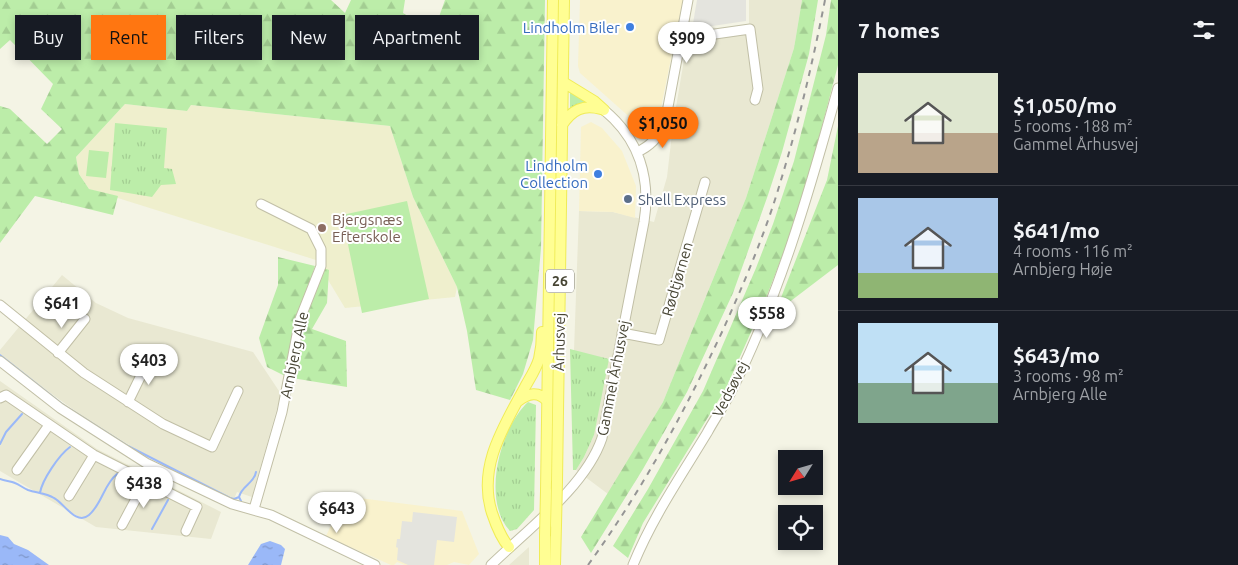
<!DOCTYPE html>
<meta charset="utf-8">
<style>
:root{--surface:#171b24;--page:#242831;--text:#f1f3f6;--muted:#9ea1a6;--line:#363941;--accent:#ff7611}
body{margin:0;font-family:Ubuntu,sans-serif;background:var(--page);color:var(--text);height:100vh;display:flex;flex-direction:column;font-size:19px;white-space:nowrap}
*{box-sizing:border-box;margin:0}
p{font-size:16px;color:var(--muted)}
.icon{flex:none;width:28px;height:28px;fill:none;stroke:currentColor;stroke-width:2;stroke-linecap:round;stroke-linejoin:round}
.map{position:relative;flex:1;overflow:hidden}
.panel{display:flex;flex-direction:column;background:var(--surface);width:400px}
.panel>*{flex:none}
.banner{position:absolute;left:15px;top:15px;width:475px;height:45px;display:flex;gap:10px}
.needle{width:32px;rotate:233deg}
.controls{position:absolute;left:778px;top:450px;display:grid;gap:10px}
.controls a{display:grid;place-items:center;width:45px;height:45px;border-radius:0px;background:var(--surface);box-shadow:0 2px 8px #0003;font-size:25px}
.price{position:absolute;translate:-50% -42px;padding:0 11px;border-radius:18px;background:#fff;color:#222;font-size:16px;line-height:32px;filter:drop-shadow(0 1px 2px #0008)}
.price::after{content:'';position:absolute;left:50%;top:30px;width:15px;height:11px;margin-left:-8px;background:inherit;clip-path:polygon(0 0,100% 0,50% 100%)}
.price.on{background:var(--accent);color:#111}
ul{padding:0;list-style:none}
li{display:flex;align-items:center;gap:15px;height:125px;padding:0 20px}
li+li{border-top:1px solid var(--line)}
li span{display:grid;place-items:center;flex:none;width:140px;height:100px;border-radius:0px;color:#555}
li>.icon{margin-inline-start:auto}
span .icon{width:60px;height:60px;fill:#fffc;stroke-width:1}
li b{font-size:21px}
h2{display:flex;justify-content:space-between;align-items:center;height:60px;padding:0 20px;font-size:21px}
.tag{padding:0 18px;border-radius:0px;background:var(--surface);box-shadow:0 2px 8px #0003;font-size:18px;line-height:45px}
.tag.on{background:var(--accent);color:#111}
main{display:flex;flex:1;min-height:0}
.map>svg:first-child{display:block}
.residential{fill:#e9e8d2}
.commercial{fill:#f9f2cd}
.education{fill:#efefcd}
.grass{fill:url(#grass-tufts)}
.forest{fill:url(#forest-firs)}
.garden{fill:#bceda9}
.parking{fill:#e4e4de}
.water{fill:url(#water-ripples)}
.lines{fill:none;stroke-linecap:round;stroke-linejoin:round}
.stream{stroke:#9ab8f8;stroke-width:2}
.minor-casing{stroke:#c1bfa6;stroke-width:11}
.major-casing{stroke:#f0ec57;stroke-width:12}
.minor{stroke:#fff;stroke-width:9}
.major{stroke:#fffe93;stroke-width:10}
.rail{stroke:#959595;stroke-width:2;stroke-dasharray:6 6;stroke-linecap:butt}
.major-bridge-casing{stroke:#f0ec57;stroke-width:12;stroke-linecap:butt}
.major-bridge{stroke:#fffe93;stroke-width:10}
.shop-dot{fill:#3f7fe0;stroke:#fff;stroke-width:2}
.service-dot{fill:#5c6f8a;stroke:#fff;stroke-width:2}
.education-dot{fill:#8d6e63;stroke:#fff;stroke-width:2}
.labels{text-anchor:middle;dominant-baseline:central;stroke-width:4;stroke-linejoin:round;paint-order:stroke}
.shield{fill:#fff;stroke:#7e7d71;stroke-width:1}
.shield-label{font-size:14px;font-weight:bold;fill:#474534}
.shop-label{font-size:15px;fill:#366cbe;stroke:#fff;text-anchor:end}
.service-label{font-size:15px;fill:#4e5e75;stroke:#fff;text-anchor:start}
.education-label{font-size:15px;fill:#785e54;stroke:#fff;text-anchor:start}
.street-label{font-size:15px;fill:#474534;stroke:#fff}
</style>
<main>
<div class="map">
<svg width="838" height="565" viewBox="0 0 838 565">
<defs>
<pattern id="grass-tufts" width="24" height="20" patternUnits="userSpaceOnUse" patternTransform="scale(1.25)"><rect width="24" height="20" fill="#bceda9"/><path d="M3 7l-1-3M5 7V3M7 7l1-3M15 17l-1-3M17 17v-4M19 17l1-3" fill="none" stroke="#a3cd92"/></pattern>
<pattern id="forest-firs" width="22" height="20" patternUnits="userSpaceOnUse" patternTransform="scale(1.25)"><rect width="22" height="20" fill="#bceda9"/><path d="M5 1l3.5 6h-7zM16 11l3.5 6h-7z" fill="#a3cd92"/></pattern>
<pattern id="water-ripples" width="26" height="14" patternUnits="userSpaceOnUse" patternTransform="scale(1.25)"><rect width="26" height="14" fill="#9ab8f8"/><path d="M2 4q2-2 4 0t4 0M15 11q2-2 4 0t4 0" fill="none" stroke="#7f97ca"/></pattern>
</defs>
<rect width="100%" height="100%" fill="#f4f4e5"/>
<path class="residential" d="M749 0H802L794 48 746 198 663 402 608 494 576 470 584 457 594 435 574 351 579 211 613 212 654 222 667 177 673 125 687 42 749 32Z
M62 275 96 303 128 318 253 352 281 394 252 497 237 492 234 499 140 452 81 415 39 385 0 354V350Z
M0 381 97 449 221 512 211 539 96 527 0 471Z
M529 547V565H509Z"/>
<path class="commercial" d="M580 0H683L657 127 634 121 580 73 578 66Z
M591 122 602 128 622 151 636 186 635 218 613 212 579 211 581 127Z
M346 494H353L359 498 462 511 479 554 469 565 454 562 447 565H405L397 562 394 565H391L326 536Z"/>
<path class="education" d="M125 104 187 111 191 105 390 126 413 197 457 287 455 297 345 308 316 260 89 189 79 174 76 157Z"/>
<path class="grass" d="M570 90 592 104 570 111Z
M115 123 167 128 164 168 172 169 176 184 161 185 152 197 110 190Z
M570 349 609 359 594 435 584 457 576 470H573Z
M528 402 536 405 534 510 517 529 510 531C481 500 500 428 528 402Z"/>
<path class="forest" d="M0 0H331L345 13 351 0H405L403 13 428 29 435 28 445 0H545L541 248 533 340 523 374 510 400 476 390 467 331 457 287 413 197 390 126 191 105 187 111 125 104 76 157 79 174 89 189 118 196 113 215 35 196 0 243V106L10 109 47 144 62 129 41 109 53 84 10 40 0 49Z
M802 0H818L809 54 782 152 768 195 733 293 687 392 643 469 591 553 581 537 663 402 746 198 794 48Z
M831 0H838V65L816 149 790 236 764 303 726 388 643 523 628 558 613 546 648 489 703 391 756 268 773 224 794 161 826 35Z
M838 126V265L775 313 827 180Z
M278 257 315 266 298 319 285 376 267 367 259 338 278 285Z
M324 268 329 270 327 303 312 329 346 341 347 387 292 378 303 320Z"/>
<path class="garden" d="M89 150 109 152 106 178 86 176Z
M407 201 429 299 362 313 342 215Z"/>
<path class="parking" d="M697 0H746V21L692 29Z
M413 512 457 517 454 542 437 540 434 565H408L397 560 398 548 396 547 397 539H400L402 521 412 522Z"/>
<path class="water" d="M0 535 8 537 14 544 28 550 49 565H0Z
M270 541 281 545 285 549 281 565H248L261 544Z"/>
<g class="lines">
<path class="stream" d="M0 355 62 404 128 446 230 498 234 499 239 497 241 501
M0 444 6 432 22 414
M0 479C5 481 11 481 15 483 20 485 23 488 28 490 37 493 46 493 54 498 64 503 76 526 89 515 102 504 104 484 117 474
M40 493C42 480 59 455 70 447
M239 497C242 485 254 484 256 472
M152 529 168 500"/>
<defs>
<path id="minor" d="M680 39 750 29 758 89 755 100
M637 152C651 146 659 137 665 123L688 0
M0 305 84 373 163 424 212 447 238 391
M622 333 659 340 705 182
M58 353 85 319
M0 361 60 408 146 463 232 504 271 515 375 565
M0 398 6 395 94 455 197 507 186 531
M128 402 149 359
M17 470 49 425
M69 496 94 455
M254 509 282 412 300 319 321 266V249L311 229 261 204
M122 525 145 482
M491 565C527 530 586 486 602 438L644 222C651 178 639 139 604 110
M633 565C652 518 681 476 707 433 714 420 723 407 730 394 779 297 809 193 838 88"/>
<path id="major" d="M563 82 594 101 604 110
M562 125C572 110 583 104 601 109
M518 401C528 393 539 391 547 401
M557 481 564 0
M546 491 553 0
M509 547C501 538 496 525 492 513 477 467 504 426 525 387 530 378 536 369 539 359 541 350 542 341 542 332
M545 565V536
M555 565 556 525"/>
</defs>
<use href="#minor" class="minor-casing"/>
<use href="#major" class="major-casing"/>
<use href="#minor" class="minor"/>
<use href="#major" class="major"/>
<path class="rail" d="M588 565C641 492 684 413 722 332 744 283 766 232 781 180 799 121 813 61 825 0"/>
<defs>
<path id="major-bridge" d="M556 525 557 481
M545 536 546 491"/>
</defs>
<use href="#major-bridge" class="major-bridge-casing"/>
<use href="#major-bridge" class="major-bridge"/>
</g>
<g class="shop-dot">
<circle cx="630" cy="27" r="5"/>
<circle cx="598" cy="174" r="5"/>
</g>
<circle class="service-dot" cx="628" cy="199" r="5"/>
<circle class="education-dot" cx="322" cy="228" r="5"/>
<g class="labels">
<rect class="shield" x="546" y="269.5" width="28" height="23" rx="4"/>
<g class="shield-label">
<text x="560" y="281">26</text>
</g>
<g class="shop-label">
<text x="620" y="27">Lindholm Biler</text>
<text x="588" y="165">Lindholm<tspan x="588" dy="17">Collection</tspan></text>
</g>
<g class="service-label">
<text x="638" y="199">Shell Express</text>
</g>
<g class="education-label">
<text x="332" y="219">Bjergsnæs<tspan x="332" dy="17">Efterskole</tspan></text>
</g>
<g class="street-label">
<text transform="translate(677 279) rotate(-74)">Rødtjørnen</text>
<text transform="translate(559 342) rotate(-89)">Århusvej</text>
<text transform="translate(294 355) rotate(-78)">Arnbjerg Alle</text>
<text transform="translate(613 378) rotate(-79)">Gammel Århusvej</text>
<text transform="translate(730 389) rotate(-63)">Vedsøvej</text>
</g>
</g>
</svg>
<div class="controls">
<a><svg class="needle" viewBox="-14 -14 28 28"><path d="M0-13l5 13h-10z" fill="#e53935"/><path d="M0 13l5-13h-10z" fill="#9ea1a6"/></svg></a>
<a><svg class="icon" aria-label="locate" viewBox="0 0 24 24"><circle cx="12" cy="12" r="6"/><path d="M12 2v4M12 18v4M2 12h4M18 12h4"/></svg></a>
</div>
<b class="price" style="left:687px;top:64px">$909</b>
<b class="price on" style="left:663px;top:149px">$1,050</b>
<b class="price" style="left:62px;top:329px">$641</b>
<b class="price" style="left:767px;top:339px">$558</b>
<b class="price" style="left:149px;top:386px">$403</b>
<b class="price" style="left:144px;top:509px">$438</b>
<b class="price" style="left:337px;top:534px">$643</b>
<div class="banner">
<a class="tag">Buy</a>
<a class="tag on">Rent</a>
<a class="tag">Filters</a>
<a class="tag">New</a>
<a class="tag">Apartment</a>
</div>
</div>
<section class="panel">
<h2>7 homes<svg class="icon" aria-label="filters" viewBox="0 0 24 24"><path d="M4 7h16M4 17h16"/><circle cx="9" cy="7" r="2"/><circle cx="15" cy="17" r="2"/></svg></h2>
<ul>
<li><span style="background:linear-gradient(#dfe7d0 60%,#b9a48a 0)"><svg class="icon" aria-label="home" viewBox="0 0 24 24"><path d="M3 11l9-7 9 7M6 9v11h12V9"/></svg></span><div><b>$1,050/mo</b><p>5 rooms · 188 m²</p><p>Gammel Århusvej</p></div></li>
<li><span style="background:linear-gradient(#a9c7e8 75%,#8fb573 0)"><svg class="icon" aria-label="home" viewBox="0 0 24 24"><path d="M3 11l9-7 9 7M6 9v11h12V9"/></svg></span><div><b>$641/mo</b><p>4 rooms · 116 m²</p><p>Arnbjerg Høje</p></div></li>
<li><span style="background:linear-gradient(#bfe0f5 60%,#7fa58c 0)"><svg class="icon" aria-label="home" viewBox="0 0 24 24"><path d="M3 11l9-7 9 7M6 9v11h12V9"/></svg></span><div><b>$643/mo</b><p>3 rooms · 98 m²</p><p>Arnbjerg Alle</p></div></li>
</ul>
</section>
</main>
